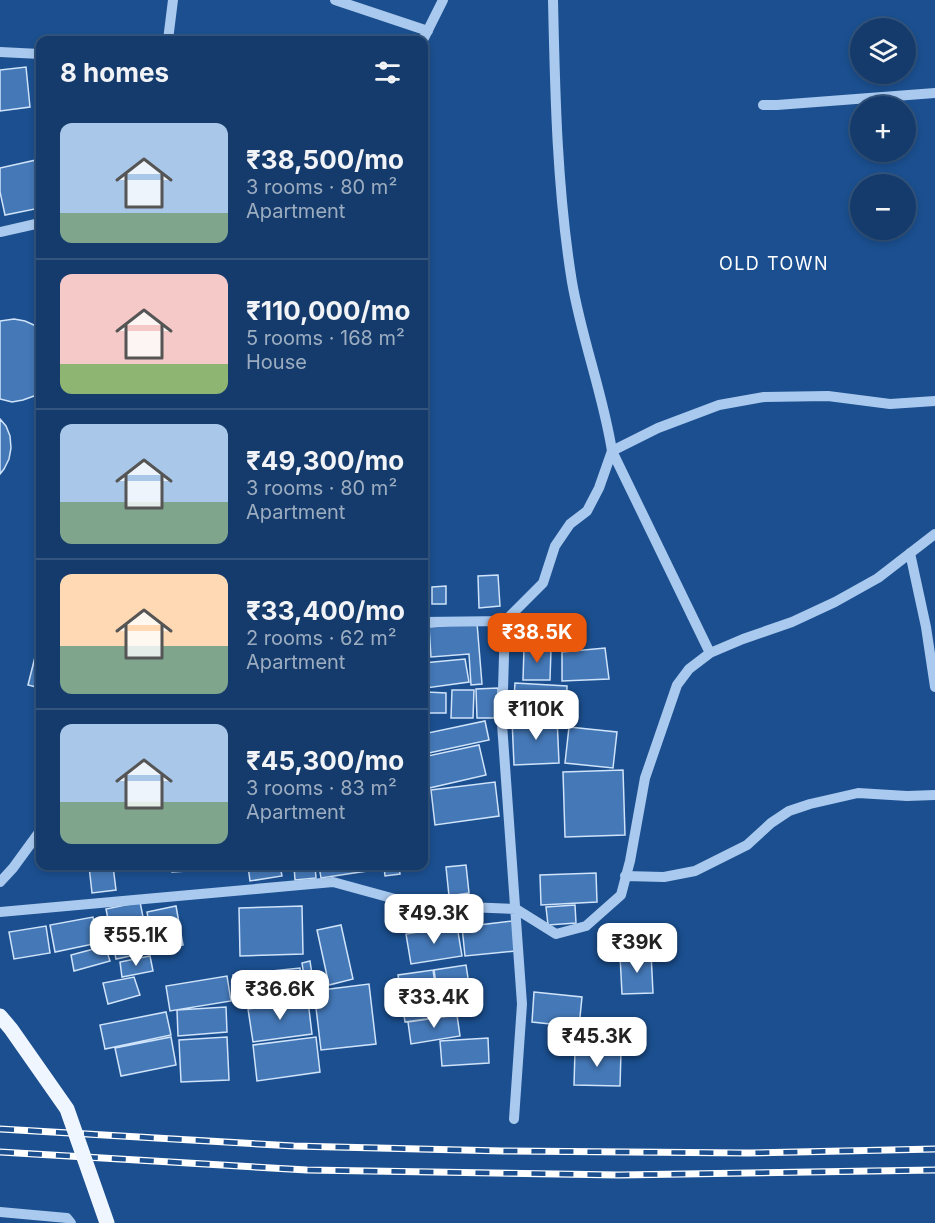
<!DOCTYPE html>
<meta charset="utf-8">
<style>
:root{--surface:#143b6b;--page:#1d4271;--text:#f1f3f6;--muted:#9dadc1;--line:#33557e;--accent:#ea580c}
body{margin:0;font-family:Inter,sans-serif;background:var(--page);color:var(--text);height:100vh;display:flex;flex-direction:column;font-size:22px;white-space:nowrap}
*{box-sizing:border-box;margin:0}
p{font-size:20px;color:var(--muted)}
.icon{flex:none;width:33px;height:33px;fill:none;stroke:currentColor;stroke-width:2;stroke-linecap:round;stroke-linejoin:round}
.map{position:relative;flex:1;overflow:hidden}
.drawer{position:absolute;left:36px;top:36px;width:392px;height:834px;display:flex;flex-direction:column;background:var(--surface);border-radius:12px;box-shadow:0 3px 9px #0003,0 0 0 2px var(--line)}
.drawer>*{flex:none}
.controls{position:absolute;left:850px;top:18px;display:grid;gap:12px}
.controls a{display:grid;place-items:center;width:66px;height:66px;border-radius:50%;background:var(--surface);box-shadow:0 3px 9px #0003,0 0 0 2px var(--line);font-size:30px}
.price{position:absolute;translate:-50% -51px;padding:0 14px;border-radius:12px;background:#fff;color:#222;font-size:20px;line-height:39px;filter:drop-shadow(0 2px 3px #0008)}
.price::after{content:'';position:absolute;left:50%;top:36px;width:18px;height:14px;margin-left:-9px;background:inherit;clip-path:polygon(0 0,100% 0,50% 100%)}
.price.current{background:var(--accent);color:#fff}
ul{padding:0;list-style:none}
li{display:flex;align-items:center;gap:18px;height:150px;padding:0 24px}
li+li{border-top:2px solid var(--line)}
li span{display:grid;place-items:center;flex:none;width:168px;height:120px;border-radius:12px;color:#555}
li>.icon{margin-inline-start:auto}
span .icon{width:72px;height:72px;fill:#fffc;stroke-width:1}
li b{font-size:26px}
h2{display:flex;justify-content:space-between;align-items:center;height:72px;padding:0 24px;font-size:26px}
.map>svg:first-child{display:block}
.building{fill:#4478b7;stroke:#cfe3fa;stroke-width:1.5}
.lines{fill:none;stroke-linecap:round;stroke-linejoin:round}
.minor{stroke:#a9c9ee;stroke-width:10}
.rail-casing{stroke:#fff;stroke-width:7}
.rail{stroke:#1b4f8f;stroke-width:4.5;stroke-dasharray:14;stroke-linecap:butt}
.major-bridge{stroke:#f0f6ff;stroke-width:15}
.labels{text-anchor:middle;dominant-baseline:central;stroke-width:5;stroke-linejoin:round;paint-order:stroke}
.neighbourhood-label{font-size:18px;letter-spacing:1.5px;fill:#fff;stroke:#1b4f8f}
</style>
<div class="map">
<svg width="935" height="1223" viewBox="0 0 935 1223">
<rect width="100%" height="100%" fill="#1b4f8f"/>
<path class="building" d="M26 67 30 107 0 111V70Z
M36 160 40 182V208L5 215 0 192V168Z
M14 319 25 321 36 326 40 330V390L34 396 23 400 12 402 0 399V321Z
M0 419 6 426 10 436 11 448 9 459 4 469 0 474Z
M498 575 500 606 479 608 478 576Z
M446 586V604H432V587Z
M526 621 564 622 563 648 526 647Z
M477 623 482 684 471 685 469 654 431 657 429 627Z
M40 637V688L28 685Z
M524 648 551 649 550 680H523Z
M605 648 609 679 562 681V652Z
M465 659 469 682 426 688 423 663Z
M515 683 567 686 566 716 513 713Z
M498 688V718H477L476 689Z
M452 690H474L473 718H451Z
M427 692 446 693V713H427Z
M557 717 559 763 514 765 512 719Z
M485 721 489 740 424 754 423 734Z
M569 727 617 732 613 768 565 763Z
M479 745 486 775 425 789 423 782V757Z
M623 770 625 835 565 837 563 772Z
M495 782 499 816 435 825 431 790Z
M466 865 469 893 449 896 446 867Z
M89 866H113L116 890 92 893Z
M171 866H186L187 871 172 872Z
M248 866H280L282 876 250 881Z
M294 866H315L316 878 295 880Z
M319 866H367V871L321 878Z
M384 866H399L400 874 385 876Z
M596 873 597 902 541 905 540 875Z
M140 902 150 952 116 959 106 909Z
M575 905 576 923 548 925 546 907Z
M176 906 183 945 154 951 147 912Z
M302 906 303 954 240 956 239 908Z
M93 917 98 943 55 952 50 925Z
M513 921 516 951 465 956 462 927Z
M341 925 353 979 329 985 317 930Z
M46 926 50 953 14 959 9 932Z
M457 926 462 956 411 964 406 934Z
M105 946 110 961 74 971 71 955Z
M651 953 653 993 622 994 620 955Z
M150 956 153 971 122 977 120 962Z
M310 961 314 987 306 988 302 963Z
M466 965 473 1010 441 1015 434 970Z
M300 968 303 994 236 1001 233 975Z
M433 970 440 1017 405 1022 398 975Z
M227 976 231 1001 170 1011 166 986Z
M134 977 140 995 108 1004 103 983Z
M369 984 376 1044 321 1050 314 991Z
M534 992 582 997 579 1027 532 1022Z
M308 1001 312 1034 253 1042 248 1009Z
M226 1007 227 1032 178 1036 177 1010Z
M166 1012 171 1035 105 1049 100 1025Z
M457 1015 460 1036 411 1044 408 1022Z
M171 1037 176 1065 121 1076 115 1048Z
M227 1037 229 1080 181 1082 179 1040Z
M316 1037 320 1072 257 1081 253 1045Z
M488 1038 489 1063 442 1066 440 1041Z
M575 1050 621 1052 620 1086 574 1085Z"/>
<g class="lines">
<path class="minor" d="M335 0 428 31
M553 0C555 93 557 190 572 282 582 340 603 394 612 451L710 653
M168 40 173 0
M423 40 443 0
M0 52 40 54
M763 105H777L935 93
M0 232 40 223
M910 553 926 627 935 687
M423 622 505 621
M625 876 664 877 695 871 747 845 771 823 789 811 810 804 858 793 907 796 935 795
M0 882 13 868 40 831
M0 912 333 882 417 905 516 909 556 934 586 926 621 895 630 861 645 778 677 685 689 669 710 653 743 639 792 622 835 602 878 578 935 534
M514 1119 522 1004 502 724 505 621 543 583 555 546 570 524 587 511 599 488 612 451 658 428 719 405 764 397 828 396 890 404 935 401
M0 1212 67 1218 71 1223"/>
<defs>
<path id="rail" d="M0 1129 294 1146 503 1151 748 1153 935 1149
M0 1152 307 1170 619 1175 935 1170"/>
</defs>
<use href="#rail" class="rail-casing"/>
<use href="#rail" class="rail"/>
<path class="major-bridge" d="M0 1016 11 1029 67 1109 107 1223"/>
</g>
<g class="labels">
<g class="neighbourhood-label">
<text x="774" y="263">OLD TOWN</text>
</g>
</g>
</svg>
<div class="controls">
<a><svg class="icon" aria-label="layers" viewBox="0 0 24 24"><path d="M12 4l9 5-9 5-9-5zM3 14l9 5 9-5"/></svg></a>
<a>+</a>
<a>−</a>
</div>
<b class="price current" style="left:537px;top:664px">₹38.5K</b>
<b class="price" style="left:536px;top:741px">₹110K</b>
<b class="price" style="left:434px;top:945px">₹49.3K</b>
<b class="price" style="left:136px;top:967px">₹55.1K</b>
<b class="price" style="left:637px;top:974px">₹39K</b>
<b class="price" style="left:280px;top:1021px">₹36.6K</b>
<b class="price" style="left:434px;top:1029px">₹33.4K</b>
<b class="price" style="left:597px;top:1068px">₹45.3K</b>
<section class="drawer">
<h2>8 homes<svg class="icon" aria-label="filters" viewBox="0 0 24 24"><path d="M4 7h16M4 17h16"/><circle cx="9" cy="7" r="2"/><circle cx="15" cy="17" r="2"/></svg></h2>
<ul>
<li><span style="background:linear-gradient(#a9c7e8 75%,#7fa58c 0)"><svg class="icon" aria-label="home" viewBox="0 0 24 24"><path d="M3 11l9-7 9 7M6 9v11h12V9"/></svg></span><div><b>₹38,500/mo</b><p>3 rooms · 80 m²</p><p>Apartment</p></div></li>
<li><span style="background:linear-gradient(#f6c9c9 75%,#8fb573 0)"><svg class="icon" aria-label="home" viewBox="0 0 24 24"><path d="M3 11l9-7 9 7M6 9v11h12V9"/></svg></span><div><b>₹110,000/mo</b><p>5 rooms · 168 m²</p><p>House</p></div></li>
<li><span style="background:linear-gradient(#a9c7e8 65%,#7fa58c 0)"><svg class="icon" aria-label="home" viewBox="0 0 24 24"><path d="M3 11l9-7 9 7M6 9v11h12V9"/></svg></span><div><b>₹49,300/mo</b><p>3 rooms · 80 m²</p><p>Apartment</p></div></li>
<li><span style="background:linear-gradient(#ffd9b3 60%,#7fa58c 0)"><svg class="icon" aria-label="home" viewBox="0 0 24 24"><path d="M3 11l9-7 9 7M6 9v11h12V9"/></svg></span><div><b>₹33,400/mo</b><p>2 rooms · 62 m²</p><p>Apartment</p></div></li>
<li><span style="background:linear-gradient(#a9c7e8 65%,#7fa58c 0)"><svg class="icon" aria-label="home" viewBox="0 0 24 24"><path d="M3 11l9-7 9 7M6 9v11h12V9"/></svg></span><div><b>₹45,300/mo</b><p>3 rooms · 83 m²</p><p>Apartment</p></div></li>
</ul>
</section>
</div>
